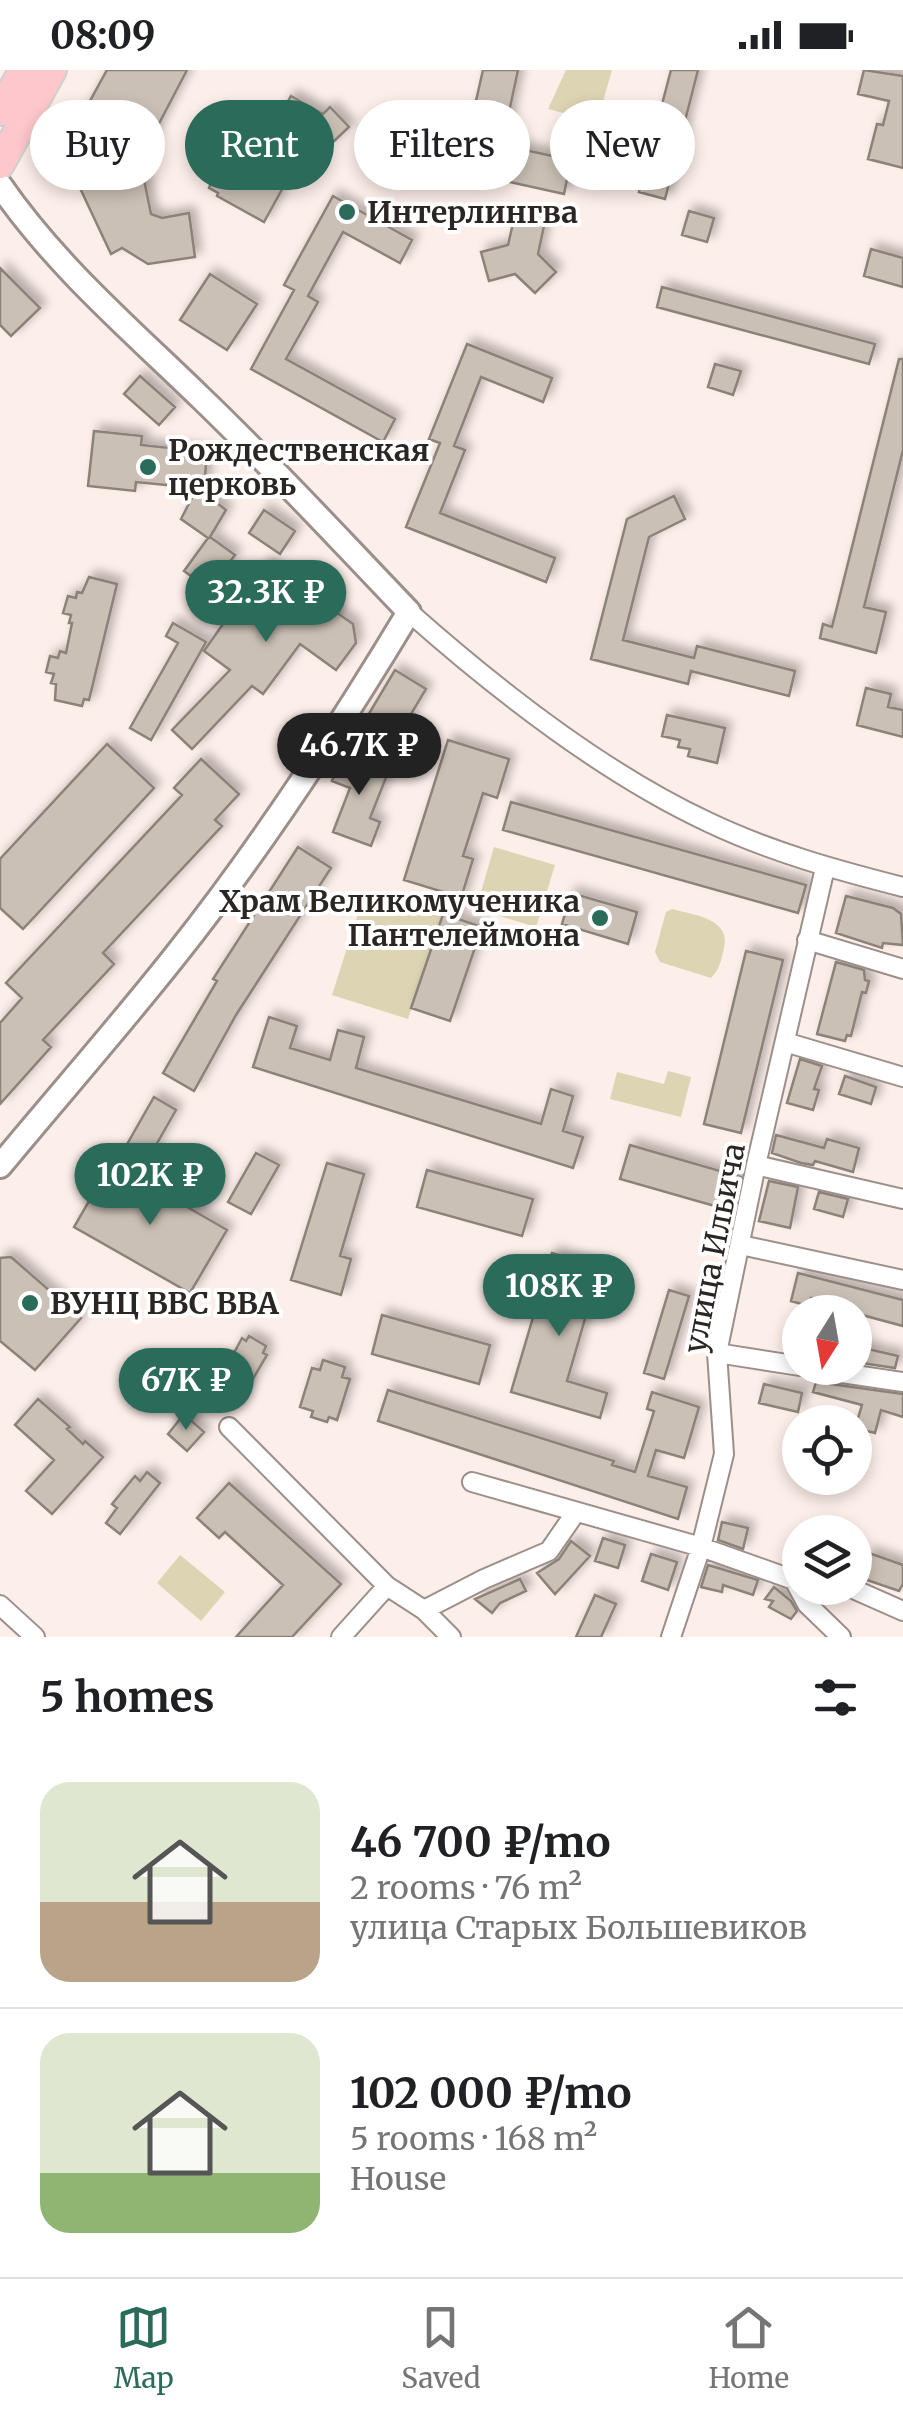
<!DOCTYPE html>
<meta charset="utf-8">
<style>
:root{--surface:#fff;--page:#f6f6f6;--text:#202124;--muted:#757577;--line:#e0e0e0;--accent:#2b6b59}
body{margin:0;font-family:Merriweather,serif;background:var(--page);color:var(--text);height:100vh;display:flex;flex-direction:column;font-size:38px;white-space:nowrap}
*{box-sizing:border-box;margin:0}
p{font-size:32px;color:var(--muted)}
.icon{flex:none;width:55px;height:55px;fill:none;stroke:currentColor;stroke-width:2;stroke-linecap:round;stroke-linejoin:round}
.map{position:relative;height:1567px;overflow:hidden}
.panel{display:flex;flex-direction:column;background:var(--surface);flex:1}
.panel>*{flex:none}
.hud{position:absolute;left:30px;top:30px;width:845px;height:90px;display:flex;gap:20px}
.needle{width:65px;rotate:191deg}
.tools{position:absolute;left:782px;top:1225px;display:grid;gap:20px}
.tools a{display:grid;place-items:center;width:90px;height:90px;border-radius:50%;background:var(--surface);box-shadow:0 5px 15px #0003;font-size:50px}
.price{position:absolute;translate:-50% -85px;padding:0 22px;border-radius:35px;background:var(--accent);color:#fff;font-size:32px;line-height:65px;filter:drop-shadow(0 2px 5px #0008)}
.price::after{content:'';position:absolute;left:50%;top:60px;width:30px;height:22px;margin-left:-15px;background:inherit;clip-path:polygon(0 0,100% 0,50% 100%)}
.price.active{background:#222;color:#fff}
ul{padding:0;list-style:none}
li{display:flex;align-items:center;gap:30px;height:250px;padding:0 40px}
li+li{border-top:2px solid var(--line)}
li span{display:grid;place-items:center;flex:none;width:280px;height:200px;border-radius:30px;color:#555}
li>.icon{margin-inline-start:auto}
span .icon{width:120px;height:120px;fill:#fffc;stroke-width:1}
li b{font-size:42px}
h2{display:flex;justify-content:space-between;align-items:center;height:120px;padding:0 40px;font-size:42px}
.pill{padding:0 35px;border-radius:45px;background:var(--surface);box-shadow:0 5px 15px #0003;font-size:35px;line-height:90px}
.pill.active{background:var(--accent);color:#fff}
.status{display:flex;justify-content:space-between;align-items:center;height:70px;padding:0 50px;background:var(--surface);direction:ltr}
.status svg{height:28px;fill:currentColor}
.tab-bar{display:flex;justify-content:space-around;align-items:center;height:140px;border-top:2px solid var(--line);background:var(--surface);font-size:28px;color:var(--muted)}
.tab-bar a{display:grid;justify-items:center;gap:5px}
.tab-bar .active{color:var(--accent)}
.map>svg:first-child{display:block}
.green{fill:#ddd4b4}
.building{fill:#cac0b6;stroke:#8b8279;stroke-width:2.5;filter:url(#shadow)}
.lines{fill:none;stroke-linecap:round;stroke-linejoin:round}
.minor-casing{stroke:#9c8f8a;stroke-width:22}
.tertiary-casing{stroke:#9c8f8a;stroke-width:28}
.primary-casing{stroke:#d0cfcf;stroke-width:32}
.minor{stroke:#fff;stroke-width:18}
.tertiary{stroke:#fff;stroke-width:22}
.primary{stroke:#fdc7cb;stroke-width:28}
.poi-dot{fill:#2b6b59;stroke:#fff;stroke-width:4}
.labels{text-anchor:middle;dominant-baseline:central;stroke-width:8;stroke-linejoin:round;paint-order:stroke}
.poi-label{font-size:30px;font-weight:bold;fill:#2b2624;stroke:#fff;text-anchor:start}
.street-label{font-size:30px;fill:#2b2624;stroke:#fff}
</style>
<div class="status"><b>08:09</b><svg viewBox="0 0 49 12"><path d="M0 12V9h3v3zM5 12V6h3v6zM10 12V3h3v9zM15 12V0h3v12zM26 1h20v11H26zM47 4h2v5h-2z"/></svg></div>
<div class="map">
<svg width="903" height="1567" viewBox="0 0 903 1567">
<defs>
<filter id="shadow"><feDropShadow dx="6" dy="-6" stdDeviation="5" flood-color="#0004"/></filter>
</defs>
<rect width="100%" height="100%" fill="#fceee9"/>
<path class="green" d="M566 0H612L597 52 548 39Z
M494 777 555 795 536 857 476 839Z
M380 821 442 839 443 844 408 949 332 925 362 831Z
M672 839C693 845 731 848 724 878 721 890 720 899 711 908L660 892 655 882 666 842Z
M668 1001 691 1007 681 1047 610 1029 617 1002 664 1014Z
M180 1485 225 1522 201 1551 157 1513Z"/>
<path class="building" d="M107 0H187L140 90 151 144 162 148 189 143 195 187 148 194 122 178 111 184 79 116 82 107 89 102 82 93 81 82 99 65 84 62 80 49Z
M483 0H518L502 75 571 90 564 124 460 101Z
M671 0H698L665 129 639 122Z
M864 0 903 6V98L868 89 877 54 883 55 889 31 858 24Z
M291 26 323 44 330 37 349 57 330 75 302 47 300 51 282 42Z
M246 51 270 65 262 80 266 83 263 87 291 103 264 152 217 126 218 123 209 118 230 72Z
M333 126 412 170 400 193 343 162 308 226 318 232 286 289 395 349 383 372 251 299 294 220 284 215Z
M689 141 714 148 707 172 682 165Z
M514 149 544 156 538 184 556 202 535 223 515 204 489 211 481 182 508 175Z
M871 179 903 188V217L864 206Z
M0 198 40 238 11 266 0 255Z
M210 204 257 234 227 280 180 250Z
M662 217 875 274 869 294 657 237Z
M467 274 552 308 543 332 481 307 454 376 465 380 440 443 555 488 546 512 406 457 440 373 429 369Z
M899 289H903V380L864 537 886 542 876 583 820 568 823 554 832 557Z
M715 294 741 301 733 325 708 317Z
M140 306 175 337 159 355 124 324Z
M94 361 142 366 141 375 207 382 204 419 198 418 226 440 210 467 235 485 209 519 184 501 208 468 181 449 197 418 136 412 135 421 88 416Z
M674 426 685 449 649 467 623 570 694 588 697 576 795 601 789 626 691 601 688 614 591 589 627 449Z
M264 440 295 461 280 484 249 463Z
M266 493 353 554 356 573 336 600 300 574 263 624 252 616 192 679 172 660 230 600 204 581Z
M89 507 117 514 89 630 84 629 82 636 55 630 56 614 51 613 54 604 46 602 50 586 58 588 60 581 66 583 72 553H69L71 545 63 543 68 526 76 528 77 522 82 523Z
M173 553 206 572 151 670 130 658 178 573 166 566Z
M395 600 426 619 389 681 358 662Z
M866 618 891 624 888 637 903 640V667L857 655Z
M667 645 725 658 717 693 688 686 690 679 678 677 680 670 662 666Z
M448 670 509 689 497 728 483 723 463 786 473 789 455 848 482 857 450 951 411 938 450 824 404 810Z
M107 674 154 718 23 859 0 838V789Z
M343 682 389 700 370 748 380 752 371 776 333 762 350 718 332 711Z
M201 689 239 724 215 750 222 756 103 883 114 894 43 970 51 977 0 1034V953L22 928 6 913 182 725 174 718Z
M511 732 806 815 798 843 503 760Z
M298 777 331 798 236 945 194 1021 163 1003 217 911 213 909Z
M571 823 637 842 628 874 562 854Z
M846 826 893 838 901 844 903 875 883 873 882 878 836 863Z
M746 881 783 890 741 1063 704 1054Z
M836 892 864 900 865 910 869 911 866 923 862 922 851 966 847 965 845 971 817 964Z
M269 947 297 956 290 978 330 990 338 960 364 967 356 998 541 1054 551 1019 573 1026 563 1061 583 1067 573 1098 253 997Z
M800 989 822 996 814 1019 819 1020 813 1040 787 1033Z
M845 1006 876 1017 871 1034 839 1024Z
M154 1027 176 1040 148 1089 126 1076Z
M776 1065 824 1078 827 1069 859 1078 853 1102 815 1091 813 1095 801 1093 772 1083Z
M630 1075 741 1107 732 1141 620 1109Z
M256 1083 279 1095 251 1144 228 1132Z
M111 1093 227 1160 190 1223 74 1157Z
M327 1093 364 1104 340 1186 351 1189 341 1225 291 1210Z
M427 1100 533 1129 522 1166 417 1137Z
M769 1111 798 1117 790 1158 759 1151Z
M819 1122 848 1129 843 1147 814 1139Z
M552 1183 600 1197 567 1311 607 1323 600 1348 511 1322Z
M11 1187 81 1248 35 1300 0 1271V1188Z
M798 1203 903 1230V1256L840 1239 841 1234 811 1228 809 1236 791 1231Z
M669 1220 689 1226 664 1309 644 1303Z
M382 1245 490 1275 479 1314 372 1284Z
M249 1266 266 1276 263 1283 267 1285 247 1319 244 1317 240 1324 221 1314 224 1309 221 1307 242 1268 246 1271Z
M855 1276 898 1286 895 1298 855 1292Z
M323 1290 345 1297 342 1307 350 1309 337 1350 329 1347 327 1352 311 1347 313 1341 300 1337 312 1298 320 1300Z
M816 1312 903 1324V1347L881 1340 875 1363 855 1358 862 1335 813 1322Z
M764 1314 802 1323 798 1342 759 1333Z
M388 1320 614 1391 612 1395 635 1402 654 1341 647 1339 652 1322 699 1337 684 1388 656 1380 648 1406 687 1417 678 1449 378 1351Z
M38 1329 70 1357 67 1359 83 1374 85 1371 103 1387 52 1444 26 1421 54 1390 15 1355Z
M184 1344 204 1362 187 1381 168 1364Z
M147 1402 160 1413 120 1464 106 1453 117 1438 112 1434 135 1406 140 1411Z
M229 1413 341 1514 292 1567H236L283 1515 225 1462 219 1468 197 1448Z
M722 1452 748 1458 743 1479 718 1470Z
M603 1468 625 1475 618 1498 595 1491Z
M571 1471 590 1486 555 1524 537 1503 559 1489Z
M869 1483 903 1495V1514L899 1521 861 1508Z
M651 1484 677 1492 668 1520 642 1511Z
M708 1495 758 1510 753 1525 723 1515 722 1522 701 1517Z
M520 1509 526 1521 500 1533 492 1543 475 1529Z
M774 1517 791 1531 797 1541 791 1549 769 1537 773 1531 765 1529Z
M595 1525 616 1534 601 1567H576Z"/>
<g class="lines">
<defs>
<path id="minor" d="M409 542C497 620 601 702 708 752 771 782 836 800 903 817
M807 870 903 899
M785 972 903 1007
M756 1095 903 1129
M741 1175 903 1210
M717 1283 800 1296
M808 1298 903 1312
M229 1357 387 1516 424 1540 451 1567
M472 1412 701 1477 794 1510 800 1509
M794 1510 807 1534 841 1567
M851 1518 903 1541
M0 1535 35 1567
M424 1540 484 1509 549 1481 576 1442
M341 1567 387 1516
M671 1567 701 1477 724 1384 717 1283 756 1095 825 798"/>
<path id="tertiary" d="M0 115C55 195 131 260 200 327 272 396 340 470 409 542 338 660 261 778 175 886 118 958 58 1026 0 1096"/>
<path id="primary" d="M0 41 24 0
M0 94 52 0"/>
</defs>
<use href="#minor" class="minor-casing"/>
<use href="#tertiary" class="tertiary-casing"/>
<use href="#primary" class="primary-casing"/>
<use href="#minor" class="minor"/>
<use href="#tertiary" class="tertiary"/>
<use href="#primary" class="primary"/>
</g>
<g class="poi-dot">
<circle cx="347" cy="142" r="10"/>
<circle cx="148" cy="397" r="10"/>
<circle cx="600" cy="848" r="10"/>
<circle cx="30" cy="1233" r="10"/>
</g>
<g class="labels">
<g class="poi-label">
<text x="367" y="142">Интерлингва</text>
<text x="168" y="380">Рождественская<tspan x="168" dy="34">церковь</tspan></text>
<text x="580" y="831" text-anchor="end">Храм Великомученика<tspan x="580" dy="34">Пантелеймона</tspan></text>
<text x="50" y="1233">ВУНЦ ВВС ВВА</text>
</g>
<g class="street-label">
<text transform="translate(714 1178) rotate(-79)">улица Ильича</text>
</g>
</g>
</svg>
<div class="tools">
<a><svg class="needle" viewBox="-14 -14 28 28"><path d="M0-13l5 13h-10z" fill="#e53935"/><path d="M0 13l5-13h-10z" fill="#757577"/></svg></a>
<a><svg class="icon" aria-label="locate" viewBox="0 0 24 24"><circle cx="12" cy="12" r="6"/><path d="M12 2v4M12 18v4M2 12h4M18 12h4"/></svg></a>
<a><svg class="icon" aria-label="layers" viewBox="0 0 24 24"><path d="M12 4l9 5-9 5-9-5zM3 14l9 5 9-5"/></svg></a>
</div>
<b class="price" style="left:266px;top:575px">32.3K ₽</b>
<b class="price active" style="left:359px;top:728px">46.7K ₽</b>
<b class="price" style="left:150px;top:1158px">102K ₽</b>
<b class="price" style="left:559px;top:1269px">108K ₽</b>
<b class="price" style="left:186px;top:1363px">67K ₽</b>
<div class="hud">
<a class="pill">Buy</a>
<a class="pill active">Rent</a>
<a class="pill">Filters</a>
<a class="pill">New</a>
</div>
</div>
<section class="panel">
<h2>5 homes<svg class="icon" aria-label="filters" viewBox="0 0 24 24"><path d="M4 7h16M4 17h16"/><circle cx="9" cy="7" r="2"/><circle cx="15" cy="17" r="2"/></svg></h2>
<ul>
<li><span style="background:linear-gradient(#dfe7d0 60%,#b9a48a 0)"><svg class="icon" aria-label="home" viewBox="0 0 24 24"><path d="M3 11l9-7 9 7M6 9v11h12V9"/></svg></span><div><b>46 700 ₽/mo</b><p>2 rooms · 76 m²</p><p>улица Старых Большевиков</p></div></li>
<li><span style="background:linear-gradient(#dfe7d0 70%,#8fb573 0)"><svg class="icon" aria-label="home" viewBox="0 0 24 24"><path d="M3 11l9-7 9 7M6 9v11h12V9"/></svg></span><div><b>102 000 ₽/mo</b><p>5 rooms · 168 m²</p><p>House</p></div></li>
</ul>
</section>
<nav class="tab-bar">
<a class="active"><svg class="icon" aria-label="map" viewBox="0 0 24 24"><path d="M3 6l6-2 6 2 6-2v14l-6 2-6-2-6 2zM9 4v14M15 6v14"/></svg>Map</a>
<a><svg class="icon" aria-label="saved" viewBox="0 0 24 24"><path d="M7 4h10v16l-5-4-5 4z"/></svg>Saved</a>
<a><svg class="icon" aria-label="home" viewBox="0 0 24 24"><path d="M3 11l9-7 9 7M6 9v11h12V9"/></svg>Home</a>
</nav>
